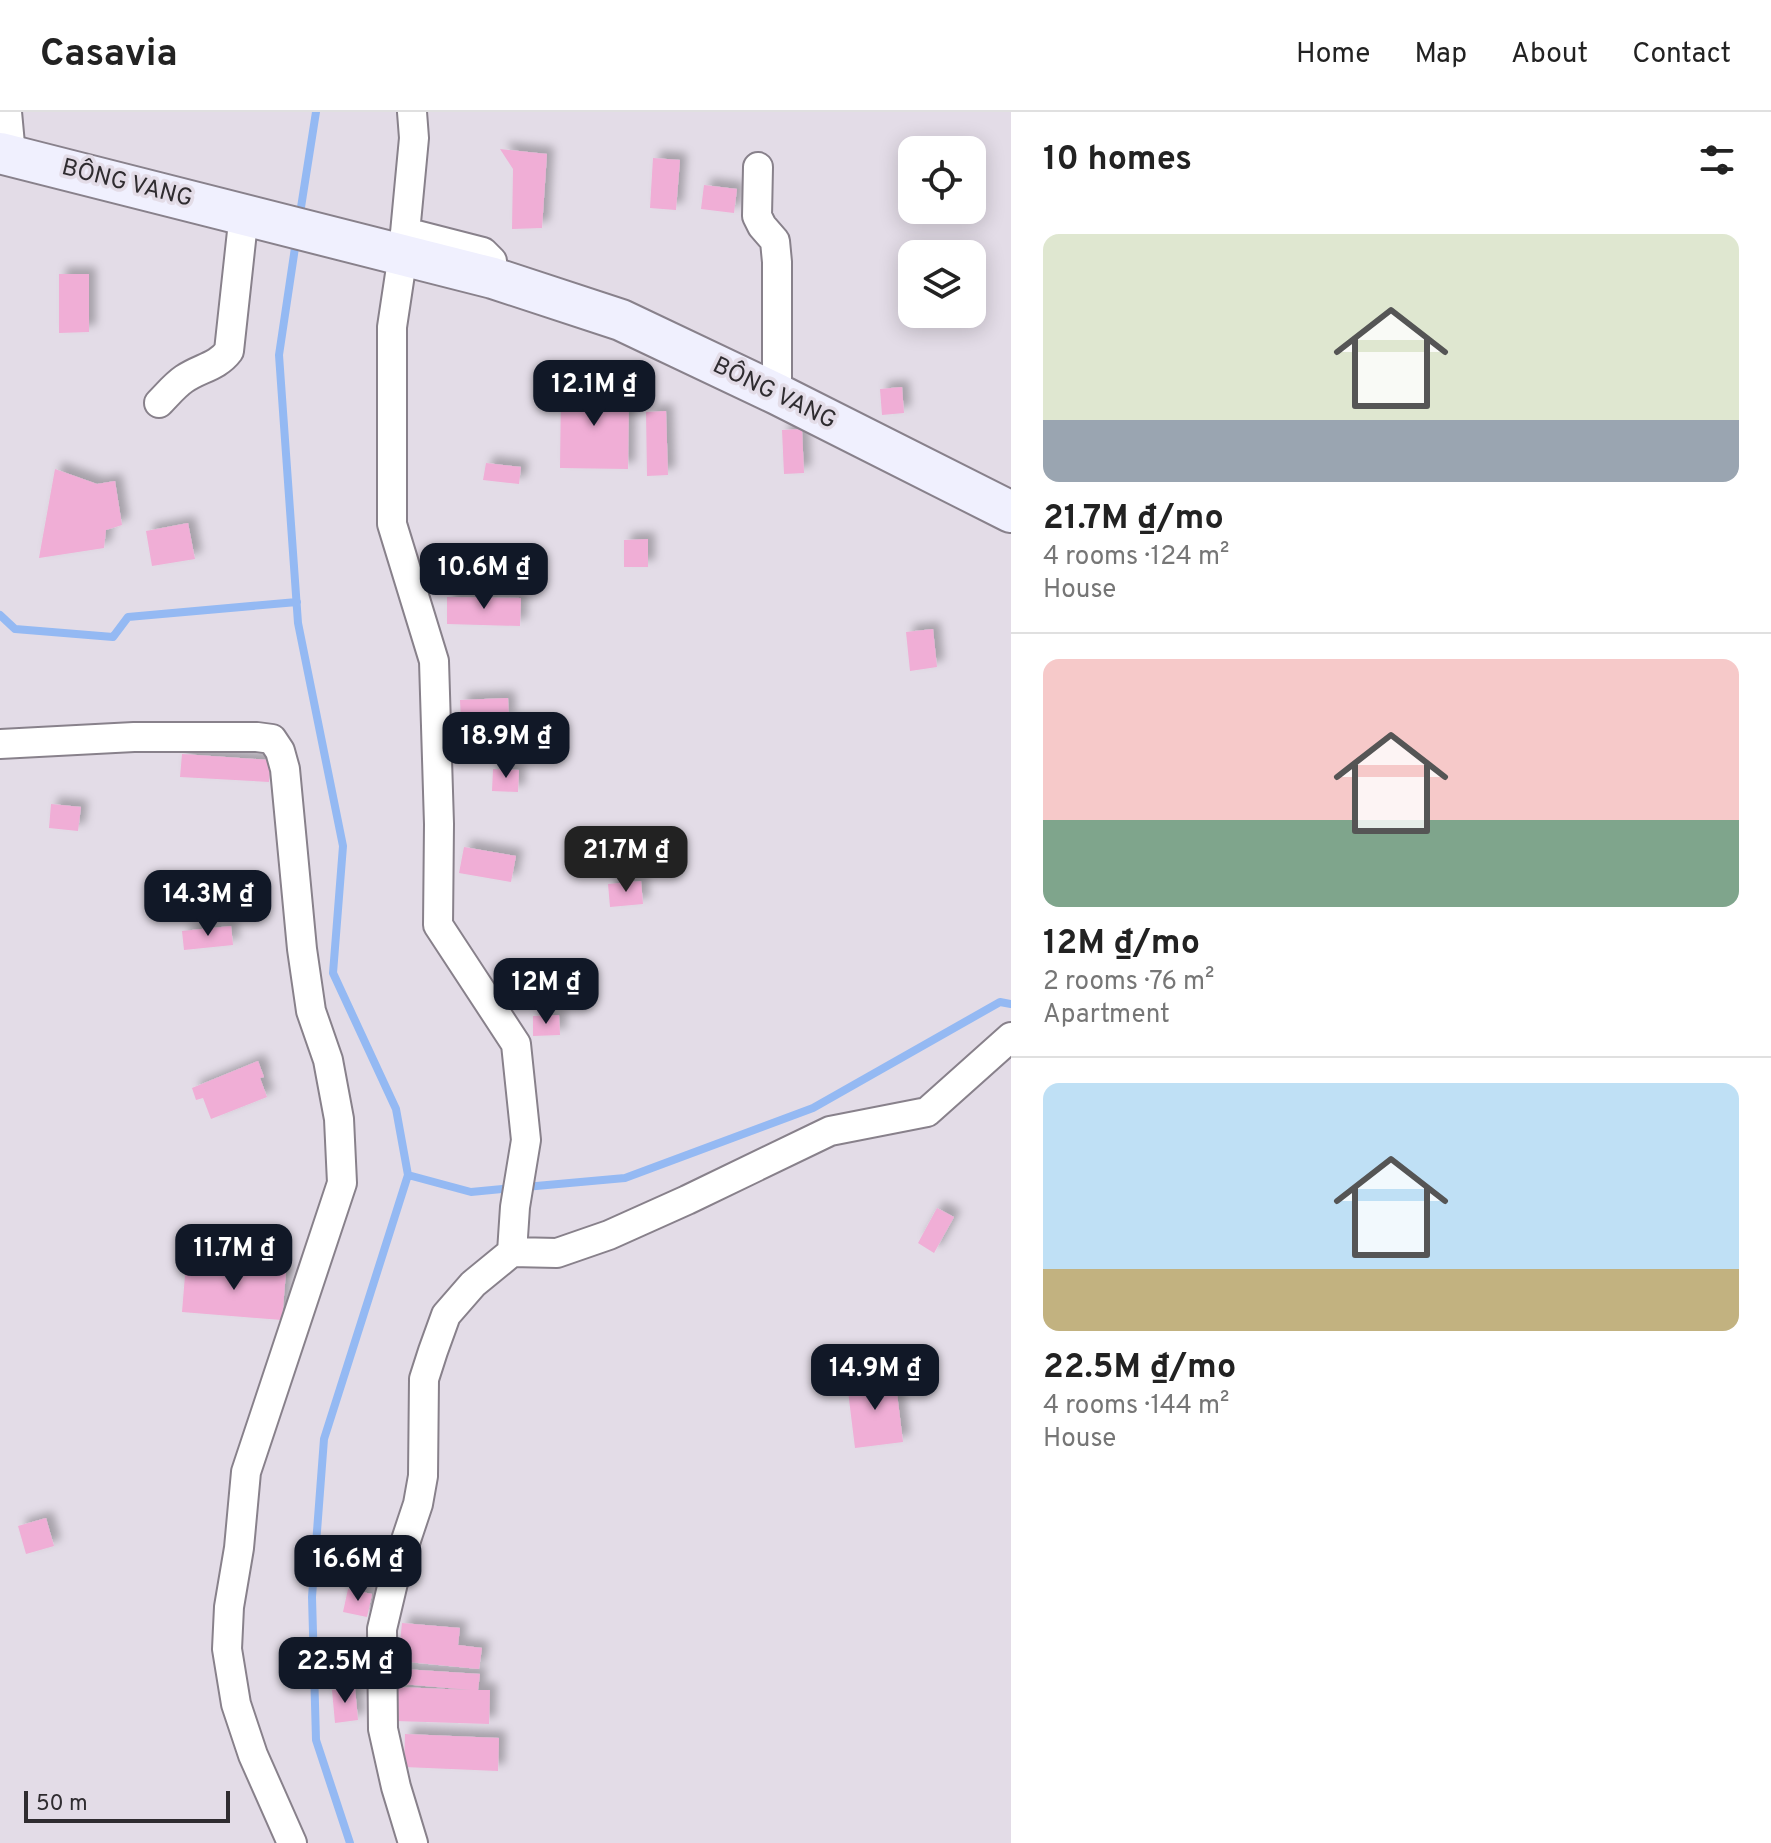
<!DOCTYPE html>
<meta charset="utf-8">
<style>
:root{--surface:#fff;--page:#f2f2f2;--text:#222;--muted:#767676;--line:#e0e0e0;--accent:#111827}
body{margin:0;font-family:Overpass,sans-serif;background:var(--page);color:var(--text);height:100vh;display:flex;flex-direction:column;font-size:30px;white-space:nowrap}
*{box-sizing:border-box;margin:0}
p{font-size:26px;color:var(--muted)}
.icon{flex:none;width:44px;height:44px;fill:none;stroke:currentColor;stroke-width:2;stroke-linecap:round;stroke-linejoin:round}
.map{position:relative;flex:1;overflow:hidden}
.drawer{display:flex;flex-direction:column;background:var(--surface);width:760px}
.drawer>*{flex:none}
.buttons{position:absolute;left:898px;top:24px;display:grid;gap:16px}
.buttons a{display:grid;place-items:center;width:88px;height:88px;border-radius:16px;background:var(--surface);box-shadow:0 4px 20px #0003;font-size:40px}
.scale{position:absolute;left:24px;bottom:20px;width:206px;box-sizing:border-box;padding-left:8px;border:4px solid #2f2c30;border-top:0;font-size:22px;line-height:28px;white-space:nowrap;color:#2f2c30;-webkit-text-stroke:6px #e3dce7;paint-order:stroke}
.price{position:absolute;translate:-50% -68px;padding:0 18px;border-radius:16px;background:var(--accent);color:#fff;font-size:26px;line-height:52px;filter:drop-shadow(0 2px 4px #0008)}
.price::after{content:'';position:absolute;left:50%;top:48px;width:24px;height:18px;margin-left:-12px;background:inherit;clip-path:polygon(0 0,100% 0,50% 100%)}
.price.selected{background:#222;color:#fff}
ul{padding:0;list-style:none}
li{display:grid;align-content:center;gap:16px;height:424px;padding:0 32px}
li+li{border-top:2px solid var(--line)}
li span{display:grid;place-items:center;height:248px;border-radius:16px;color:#555}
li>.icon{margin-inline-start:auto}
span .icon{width:144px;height:144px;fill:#fffc;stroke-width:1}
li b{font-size:34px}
h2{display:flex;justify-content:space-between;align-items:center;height:96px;padding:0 32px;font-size:34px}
header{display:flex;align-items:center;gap:48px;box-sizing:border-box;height:112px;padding:0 40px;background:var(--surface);border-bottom:2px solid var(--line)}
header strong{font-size:38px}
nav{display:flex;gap:44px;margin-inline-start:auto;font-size:28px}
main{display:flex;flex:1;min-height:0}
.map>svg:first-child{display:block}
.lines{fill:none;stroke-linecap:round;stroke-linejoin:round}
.stream{stroke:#94b9f3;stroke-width:8}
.building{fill:#f0aed6;filter:url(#shadow)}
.street-casing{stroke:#88818b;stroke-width:32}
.secondary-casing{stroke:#88818b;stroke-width:44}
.street{stroke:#fff;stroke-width:28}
.secondary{stroke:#f0f0fe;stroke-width:40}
.labels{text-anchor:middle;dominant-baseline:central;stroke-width:7;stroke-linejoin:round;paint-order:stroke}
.street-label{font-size:24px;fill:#2f2c30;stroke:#e3dce7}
</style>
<header>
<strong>Casavia</strong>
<nav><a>Home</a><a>Map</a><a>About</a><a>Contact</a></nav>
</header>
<main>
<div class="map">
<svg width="1011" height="1731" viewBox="0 0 1011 1731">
<defs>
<filter id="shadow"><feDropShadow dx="7" dy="-7" stdDeviation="4" flood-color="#0004"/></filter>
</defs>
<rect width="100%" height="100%" fill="#e3dce7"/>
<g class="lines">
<path class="stream" d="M299 108 316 0
M296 129 279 243 298 511 343 734 333 861 396 997 408 1063 324 1327 312 1485 316 1628 350 1731
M0 503 15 517 113 525 128 505 297 490
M408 1063 471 1080 512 1076
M525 1075 625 1066 813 996 1000 890 1011 892"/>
</g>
<path class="building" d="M500 37 547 42 542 116 512 117 513 57Z
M653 46 680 48 676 98 650 96Z
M704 73 737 77 734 101 701 97Z
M59 162H89V220L59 221Z
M949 202H965V214H949Z
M902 275 904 301 882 303 880 277Z
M561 276 629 277 628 357 560 356Z
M666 299 668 363 647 364 646 300Z
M802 317 804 361 784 362 782 318Z
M486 351 521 355 519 372 483 368Z
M55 357 97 372 115 369 122 413 106 418 104 436 39 446Z
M188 411 195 447 152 454 146 419Z
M648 427V455H624V428Z
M447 485 521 486 520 514 447 512Z
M933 517 937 555 910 559 906 520Z
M508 586 509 608 461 610 460 588Z
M182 642 271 648 269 670 180 665Z
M493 657 519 658 518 680 492 679Z
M51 692 81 695 78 719 49 716Z
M464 735 516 744 511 770 459 761Z
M641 769 643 792 610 795 608 772Z
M256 778 257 800H186V779Z
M231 814 233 833 184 838 182 819Z
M559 903 560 923 533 924V904Z
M258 949 264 965 260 966 267 985 211 1007 203 986 196 988 192 976Z
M937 1096 954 1105 934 1141 918 1131Z
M186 1151 286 1160 282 1208 182 1200Z
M895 1265 903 1330 855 1336 847 1271Z
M46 1406 54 1434 26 1442 18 1414Z
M348 1477 372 1482 367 1505 343 1500Z
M402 1511 460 1516 458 1533 482 1536 479 1557 398 1549Z
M403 1557 480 1562 478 1578H490L489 1612 395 1609 396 1575 471 1578 402 1572Z
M355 1576 358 1608 335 1611 332 1578Z
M405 1622 499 1626 498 1659 404 1655Z"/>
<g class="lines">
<defs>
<path id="street" d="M7 0 11 43
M412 0 414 26 403 142 392 215V412L434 549 439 712 438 813 516 932 526 1028 515 1095 512 1140
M758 55 757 104 762 114 775 129 777 150V282
M405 120 483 140 492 149 493 166
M159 291C167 283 175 273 184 267 200 256 217 255 229 239L244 101
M0 632 134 625H257L272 627 280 639 285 657 302 837 311 899 328 948 339 1007 342 1071 246 1360 239 1436 229 1495 227 1537 236 1592 253 1643 292 1731
M413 1731 396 1675 383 1617 382 1517 396 1458 418 1392 423 1364 424 1267 433 1239 446 1203 473 1172 512 1140 557 1141 609 1123 687 1088 830 1019 927 1000 1011 925"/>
<path id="secondary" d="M0 41 493 166 621 208 777 282 1011 400"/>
</defs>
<use href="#street" class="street-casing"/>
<use href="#secondary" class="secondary-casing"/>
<use href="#street" class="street"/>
<use href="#secondary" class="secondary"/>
</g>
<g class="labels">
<g class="street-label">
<text transform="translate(127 72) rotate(14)">BÔNG VANG</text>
<text transform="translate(774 282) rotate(26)">BÔNG VANG</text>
</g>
</g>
</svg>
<div class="buttons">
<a><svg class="icon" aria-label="locate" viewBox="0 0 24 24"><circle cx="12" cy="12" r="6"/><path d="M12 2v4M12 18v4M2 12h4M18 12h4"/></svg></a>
<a><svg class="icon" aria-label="layers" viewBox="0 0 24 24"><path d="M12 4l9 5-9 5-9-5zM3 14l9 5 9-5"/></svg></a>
</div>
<div class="scale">50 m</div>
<b class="price" style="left:594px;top:316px">12.1M ₫</b>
<b class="price" style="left:484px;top:499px">10.6M ₫</b>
<b class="price" style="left:506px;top:668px">18.9M ₫</b>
<b class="price selected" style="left:626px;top:782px">21.7M ₫</b>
<b class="price" style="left:208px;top:826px">14.3M ₫</b>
<b class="price" style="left:546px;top:914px">12M ₫</b>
<b class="price" style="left:234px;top:1180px">11.7M ₫</b>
<b class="price" style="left:875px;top:1300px">14.9M ₫</b>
<b class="price" style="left:358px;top:1491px">16.6M ₫</b>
<b class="price" style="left:345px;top:1593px">22.5M ₫</b>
</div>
<section class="drawer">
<h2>10 homes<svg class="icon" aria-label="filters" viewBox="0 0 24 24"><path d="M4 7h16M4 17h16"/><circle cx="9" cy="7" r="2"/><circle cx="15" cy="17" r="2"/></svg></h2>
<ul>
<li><span style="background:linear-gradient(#dfe7d0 75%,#9aa5b1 0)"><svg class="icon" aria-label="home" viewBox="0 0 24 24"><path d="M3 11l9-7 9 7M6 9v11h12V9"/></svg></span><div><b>21.7M ₫/mo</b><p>4 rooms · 124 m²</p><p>House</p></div></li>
<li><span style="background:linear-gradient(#f6c9c9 65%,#7fa58c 0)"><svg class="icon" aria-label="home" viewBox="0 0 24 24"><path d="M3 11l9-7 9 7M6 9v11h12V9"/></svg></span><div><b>12M ₫/mo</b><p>2 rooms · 76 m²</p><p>Apartment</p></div></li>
<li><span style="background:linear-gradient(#bfe0f5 75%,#c2b280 0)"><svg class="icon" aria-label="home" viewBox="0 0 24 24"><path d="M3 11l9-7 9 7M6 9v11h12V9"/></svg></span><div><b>22.5M ₫/mo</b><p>4 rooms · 144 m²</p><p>House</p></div></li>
</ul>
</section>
</main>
